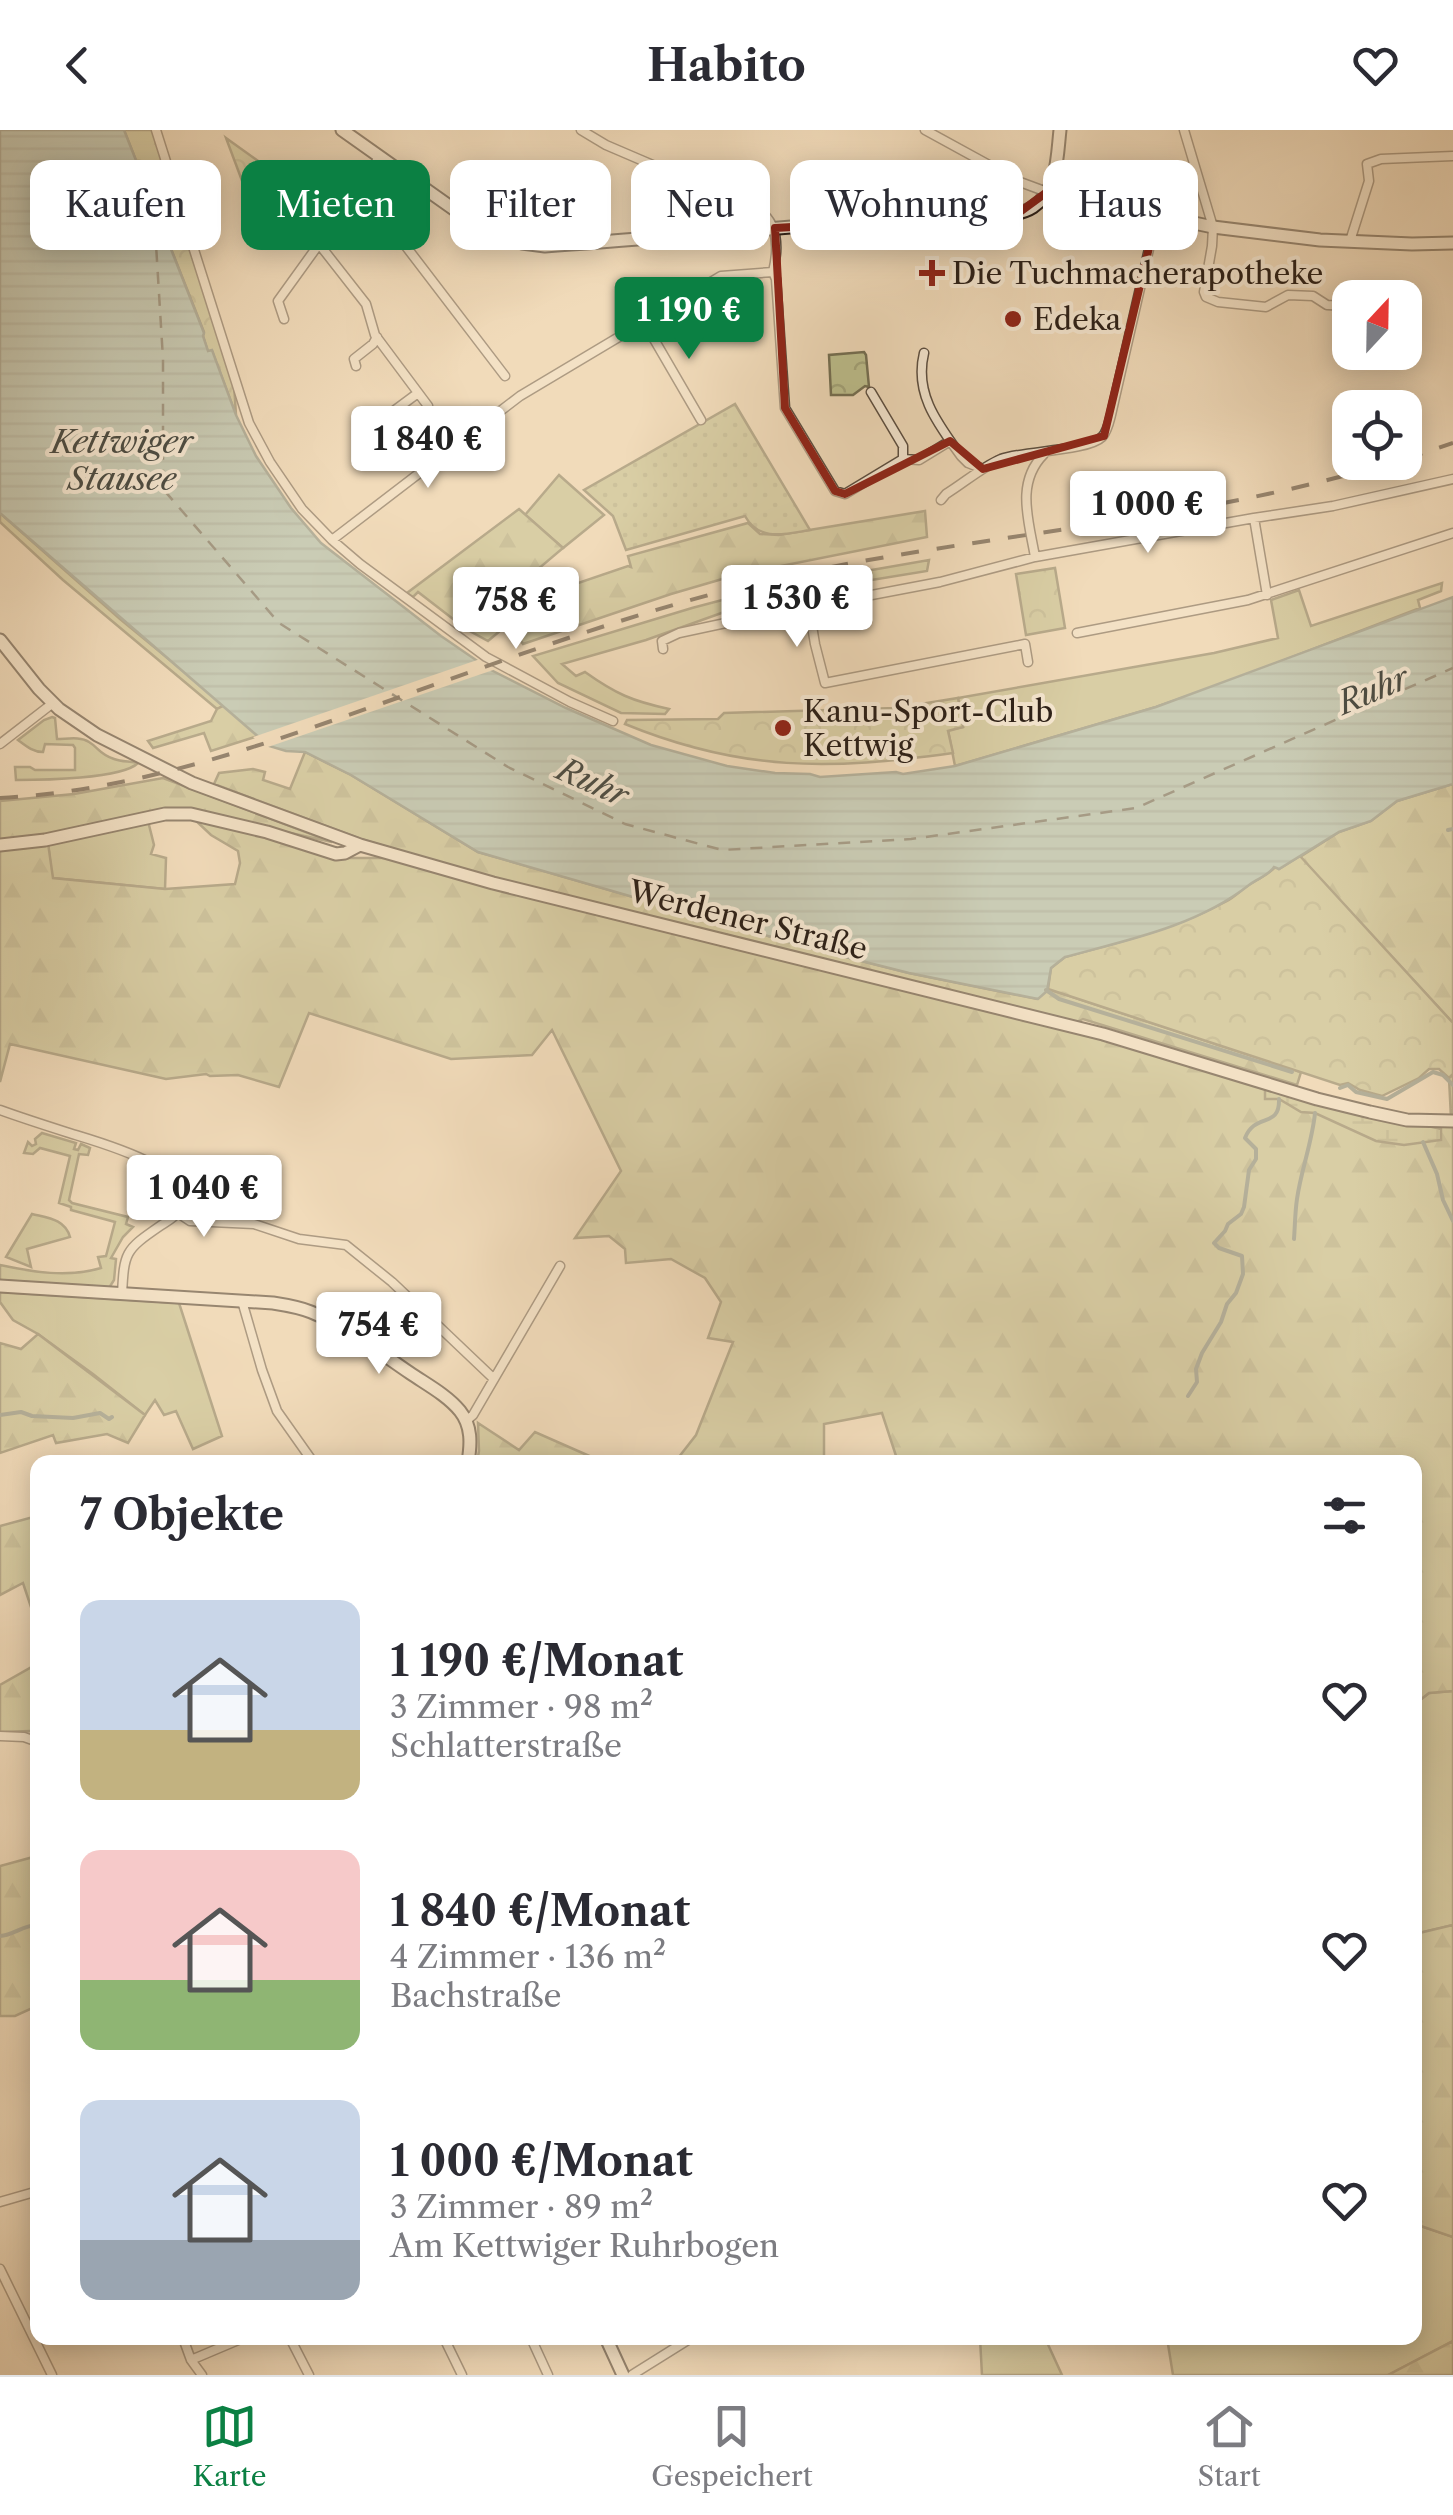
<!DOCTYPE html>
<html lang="de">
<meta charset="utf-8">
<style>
:root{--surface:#fff;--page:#f2f2f3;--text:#2b2b33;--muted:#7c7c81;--line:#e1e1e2;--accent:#0b8043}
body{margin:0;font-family:"Libre Caslon Text",serif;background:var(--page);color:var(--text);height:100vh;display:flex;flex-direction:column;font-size:38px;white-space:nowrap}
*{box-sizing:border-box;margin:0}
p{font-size:32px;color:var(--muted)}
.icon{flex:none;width:55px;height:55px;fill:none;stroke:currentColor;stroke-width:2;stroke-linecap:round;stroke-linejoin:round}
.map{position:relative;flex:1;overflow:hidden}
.side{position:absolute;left:30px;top:1325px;width:1392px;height:890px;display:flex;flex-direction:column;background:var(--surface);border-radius:20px;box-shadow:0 5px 25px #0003}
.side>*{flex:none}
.hud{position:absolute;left:30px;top:30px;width:1395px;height:90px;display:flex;gap:20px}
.needle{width:65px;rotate:22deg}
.controls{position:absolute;left:1332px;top:150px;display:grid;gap:20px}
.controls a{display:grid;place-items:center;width:90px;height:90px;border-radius:20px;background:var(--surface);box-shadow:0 5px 25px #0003;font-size:50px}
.price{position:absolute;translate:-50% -85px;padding:0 22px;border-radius:10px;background:#fff;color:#222;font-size:32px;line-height:65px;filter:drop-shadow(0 2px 5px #0008)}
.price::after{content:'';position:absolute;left:50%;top:60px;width:30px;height:22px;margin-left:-15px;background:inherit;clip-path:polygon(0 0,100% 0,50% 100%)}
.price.current{background:var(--accent);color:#fff}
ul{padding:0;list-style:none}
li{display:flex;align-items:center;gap:30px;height:250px;padding:0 50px}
li span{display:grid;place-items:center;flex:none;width:280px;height:200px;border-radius:20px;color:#555}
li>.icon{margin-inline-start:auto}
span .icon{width:120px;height:120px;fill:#fffc;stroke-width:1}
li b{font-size:42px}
h2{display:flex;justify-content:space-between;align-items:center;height:120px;padding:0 50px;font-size:42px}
.tag{padding:0 35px;border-radius:20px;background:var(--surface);box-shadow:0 5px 25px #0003;font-size:35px;line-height:90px}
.tag.current{background:var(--accent);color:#fff}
header{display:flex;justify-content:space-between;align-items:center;height:130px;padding:0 50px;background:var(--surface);font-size:45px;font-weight:700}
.tab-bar{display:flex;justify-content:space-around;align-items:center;height:140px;border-top:2px solid var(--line);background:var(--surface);font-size:28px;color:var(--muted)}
.tab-bar a{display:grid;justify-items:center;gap:5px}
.tab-bar .current{color:var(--accent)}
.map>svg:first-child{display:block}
.grass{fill:#bdbf8d;stroke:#746f52;stroke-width:2.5}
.forest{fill:url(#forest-firs);stroke:#746f52;stroke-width:2.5}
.wetland{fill:url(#wetland-marsh);stroke:#746f52;stroke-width:2.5}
.park{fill:url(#park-crowns);stroke:#746f52;stroke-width:2.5}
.garden{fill:url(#garden-dots);stroke:#746f52;stroke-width:2.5}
.water{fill:url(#water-rules);stroke:#6e7d73;stroke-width:2.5}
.pier{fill:#f1dbba}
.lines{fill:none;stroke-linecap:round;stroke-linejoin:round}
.stream{stroke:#6e7d73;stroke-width:4}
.ferry{stroke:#4d4e45;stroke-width:2.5;stroke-dasharray:12 10;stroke-linecap:butt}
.minor-casing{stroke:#5c4e40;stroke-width:11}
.secondary-casing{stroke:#2b1f17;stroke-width:15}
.minor{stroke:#f6e8d2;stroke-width:8}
.secondary{stroke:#f6e8d2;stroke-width:11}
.rail{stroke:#2b1f17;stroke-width:4;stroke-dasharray:18 18;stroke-linecap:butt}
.marked{fill:none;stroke:#8f2418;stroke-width:8;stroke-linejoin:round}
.poi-dot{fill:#8f2418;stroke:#f6e8d2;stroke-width:4}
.labels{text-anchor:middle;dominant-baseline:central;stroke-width:8;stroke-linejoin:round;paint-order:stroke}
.poi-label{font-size:30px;fill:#2b1f17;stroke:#f6e8d2;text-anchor:start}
.street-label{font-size:30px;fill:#2b1f17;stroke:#f6e8d2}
.water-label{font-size:32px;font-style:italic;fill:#4d4e45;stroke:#f6e8d2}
</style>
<header><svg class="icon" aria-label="back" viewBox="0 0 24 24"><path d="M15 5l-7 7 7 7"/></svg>Habito<svg class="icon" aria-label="heart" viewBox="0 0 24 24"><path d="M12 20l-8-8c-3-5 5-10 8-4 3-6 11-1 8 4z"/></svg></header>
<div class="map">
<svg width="1453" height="2245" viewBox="0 0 1453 2245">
<defs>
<pattern id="forest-firs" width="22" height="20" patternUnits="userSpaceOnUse" patternTransform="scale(2.5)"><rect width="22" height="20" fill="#bdbf8d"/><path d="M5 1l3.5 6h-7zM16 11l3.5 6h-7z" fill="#a3a479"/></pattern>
<pattern id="wetland-marsh" width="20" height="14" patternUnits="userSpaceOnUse" patternTransform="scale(2.5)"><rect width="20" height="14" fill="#bdbf8d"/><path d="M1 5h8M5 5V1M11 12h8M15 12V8" fill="none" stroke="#a3a479"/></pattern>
<pattern id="park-crowns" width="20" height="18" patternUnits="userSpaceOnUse" patternTransform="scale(2.5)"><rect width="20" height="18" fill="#bdbf8d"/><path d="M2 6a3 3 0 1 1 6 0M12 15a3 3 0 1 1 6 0" fill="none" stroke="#a3a479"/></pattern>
<pattern id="garden-dots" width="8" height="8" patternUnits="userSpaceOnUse" patternTransform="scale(2.5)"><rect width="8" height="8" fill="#bdbf8d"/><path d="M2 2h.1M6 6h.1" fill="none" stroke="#a3a479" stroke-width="1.8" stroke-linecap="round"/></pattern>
<pattern id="water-rules" width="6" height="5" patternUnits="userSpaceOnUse" patternTransform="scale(2.5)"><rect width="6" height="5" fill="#9bbbb0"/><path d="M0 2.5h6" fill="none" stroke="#86a097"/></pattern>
</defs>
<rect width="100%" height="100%" fill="#f1dbba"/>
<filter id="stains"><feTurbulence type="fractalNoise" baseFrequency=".002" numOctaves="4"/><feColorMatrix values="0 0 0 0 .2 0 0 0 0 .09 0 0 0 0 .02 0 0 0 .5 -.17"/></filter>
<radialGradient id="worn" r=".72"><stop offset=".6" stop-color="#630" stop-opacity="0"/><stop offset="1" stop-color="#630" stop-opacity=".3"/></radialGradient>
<path class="grass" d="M559 345 604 385 563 418 525 385Z
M0 383 120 489 225 575 217 579 63 450 0 392Z
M929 430 927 441 853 453 741 476 646 510 562 534 576 546 585 542C616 564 632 571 669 579L665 584 621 583 558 553 533 526 692 478 768 458Z
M1442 453 1441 461 1418 470 1420 478 1225 553 1156 577 955 636 948 600 963 597 958 568 1214 523 1278 508 1271 470 1299 460 1311 496Z
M52 587 55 588 57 609C67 609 80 606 89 612 99 618 99 624 114 629 122 632 130 631 138 633 122 649 41 650 16 650L15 637H30L35 640H75V618L73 615 45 614 43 622C33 622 26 616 18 610L44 590Z
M148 691 154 715 151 724 166 728 165 759 52 748 48 713Z
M42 1003 76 1013 74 1019 78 1020 81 1014 90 1018 88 1025 79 1024 69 1070 72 1073 128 1087 126 1094 133 1097 123 1107 111 1128 116 1129 114 1150 109 1158 0 1150V1135C33 1142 67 1148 101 1138L98 1127 106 1126 115 1092 71 1080V1077L59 1073 70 1026 40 1018 33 1024 24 1023 28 1012 32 1016 36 1014 35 1009Z
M32 1084C48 1088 65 1089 70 1107L27 1119 31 1137 6 1127Z
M0 1162 179 1173 222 1306 193 1319 176 1281 164 1285 155 1270 145 1285 93 1244 38 1204 13 1190 0 1172Z
M1453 1561V1795L1415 1804V1574L1429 1563Z
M1415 2094 1453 2107V2211L1388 2245H1173L1167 2208H1415Z
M980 2208H1045L1062 2245H982Z"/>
<path class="forest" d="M519 379 563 418 538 439 549 463 628 436 631 437 628 426 748 393 760 404 779 405 925 381 927 407 736 445 671 464 523 514 510 496 507 495 488 511 466 499 418 462 413 467 407 463Z
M225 575 258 606 211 621 204 603 153 618 148 611 211 591 217 579Z
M305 622 351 645 478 722 806 817 909 843 1037 869 1048 859 1301 942 1297 955 1083 889 1077 892 1053 886 497 750 361 709 214 654 219 643 253 639 265 642 263 650 290 659Z
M163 648 332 712 184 680 23 710 0 712V671L74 664Z
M1453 654V893L1300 727 1339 702 1371 691 1397 671Z
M194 689 290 711 340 728H388L1077 900 1344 979 1451 988 1449 948 1453 944V1561L1429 1563 1415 1574V1332H898L882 1283 824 1294V1332H675L696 1305 733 1212 708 1208 721 1172 705 1148 671 1129 626 1133 625 1119 609 1106 575 1108 621 1041 552 900 532 925 451 929 309 883 279 957 238 945 210 946 206 944 166 949 10 914 0 952V720L26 718 48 713 53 748 165 759 235 754 240 733 238 721 211 705Z
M38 1204 145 1285 128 1313 107 1304 56 1313 53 1305 0 1323V1213L21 1219Z
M478 1293 519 1320 535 1302 603 1332H477L479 1321Z
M37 1386H38L37 1495 23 1453 0 1465V1396Z
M37 1534V1606L30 1601 0 1602V1555Z
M37 1726V1876L15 1886H0V1736Z
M1453 1795V2107L1415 2094V1804Z
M1453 2211V2245H1388Z"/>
<path class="wetland" d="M1265 958 1441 999V1010L1404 1015 1376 1011 1315 983 1301 982 1279 969H1265Z"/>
<path class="park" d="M124 0H153L234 254 236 285 212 221 208 222 203 206 204 202Z
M226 8 272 41 250 72Z
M864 222 866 225 869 257 865 256 853 265H831L829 225Z
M1055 438 1065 498 1026 505 1016 444Z
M958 568 963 597 948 601 953 623C830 640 742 642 625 594L627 590 718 589 724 583 896 578Z
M1300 726 1453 893V944L1449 948 1439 939H1429L1419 948 1382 966 1360 960 1348 953 1340 955 1048 859 1051 838 1065 827C1120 812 1176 799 1227 771 1236 766 1243 758 1252 753 1261 747 1270 744 1276 736L1279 739Z"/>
<path class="garden" d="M735 274 810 400C785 404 759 412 745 386L626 420 613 386 584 360Z"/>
<path class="water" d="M0 0H124L204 203 203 206 208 221 212 220 236 285 256 326 291 378 321 413 441 506 489 539 566 578 651 615 727 636 775 643 810 644 820 647 896 642 903 644 955 636 1156 577 1453 467V654L1397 671 1371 691 1339 702 1279 739 1274 737C1268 746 1258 748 1249 755 1197 796 1128 810 1065 827L1051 838 1047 861 1038 869 909 843 806 817 478 722 351 645 305 622 286 621 269 616 0 383Z"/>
<path class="pier" d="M483 528 499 538 265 618 253 607Z"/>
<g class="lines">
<path class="stream" d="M1448 700 1453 699
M1046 860 1059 869 1292 942
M1340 958 1348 955 1356 962 1387 969 1433 942 1443 945 1453 955
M1423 1012 1437 1044 1443 1070 1453 1091
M1294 1109C1295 1096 1295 1082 1297 1069 1301 1040 1312 1013 1315 983
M1188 1266 1197 1252 1196 1239 1202 1223 1221 1192 1227 1174 1236 1163 1243 1144 1242 1126 1219 1118 1214 1113 1225 1101 1228 1094 1241 1084 1244 1077 1249 1040 1256 1029V1019L1245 1008C1255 982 1280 999 1279 969
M0 1285 21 1282 32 1286 73 1288 100 1283 109 1289 112 1287
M1415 1544H1420
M0 1806C14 1805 23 1795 38 1795"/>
<path class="ferry" d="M155 98 163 229V359L279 493 508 637 625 694 722 720 911 709 1136 678 1453 538"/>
<defs>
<path id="minor" d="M156 0 249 293 270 332 302 379 332 410 360 434 486 527 570 572 613 591
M925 0 1020 52 1047 62
M1184 0 1213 97 1212 116 1204 162 1206 167 1218 172 1266 177 1288 165 1313 166 1327 175 1350 176
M367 60 372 72 505 246
M367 60 368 48 379 26
M1350 111 1369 51 1367 34 1381 29 1453 26
M319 114 366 174 375 205 428 276
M773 142 776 149 785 278 835 361 845 364 903 329 919 330 950 311
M284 189 278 171 350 71 367 60 376 59 386 48 398 44 405 45
M644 192 701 290
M924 223C914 264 938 294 961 326L968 333 983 339
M356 236 354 229 373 214 377 207
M871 262 903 316V329
M390 289 391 283 418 263
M941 370 946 364C964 353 982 337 1001 329 1022 321 1088 321 1102 307 1107 302 1109 293 1111 285L1157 84
M1254 388 1267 465
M332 410 520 266 721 146 773 142C778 121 779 95 760 81L606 15 581 0
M1035 427C1029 391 1015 353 1044 324
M809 478 815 514 825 553 1025 514 1028 532
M1077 503 1248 470 1453 403
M663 519 662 511 679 503 735 491 940 452 1035 427 1254 388 1333 376 1453 349
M0 614 53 573
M0 980C22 988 44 995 66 1002 90 1010 210 1040 178 1082 174 1088 166 1092 160 1096 125 1120 124 1122 122 1165
M178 1083 190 1091 254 1094 299 1109 346 1115 392 1152 494 1249
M242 1171 262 1240 277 1281 313 1332
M466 1291 473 1285 560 1136
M0 1606 24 1607 38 1612
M0 2072 38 2061
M0 2139 52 2245
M183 2208 191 2230 202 2245
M290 2208 309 2245
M444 2208 462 2245
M531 2208 548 2245
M191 2230 243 2208
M632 2245 691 2208"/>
<path id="secondary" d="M342 0 479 97 522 113 545 116C637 110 729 101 820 95 856 92 892 89 928 88 954 88 1012 91 1033 77 1058 60 1057 26 1060 0
M1047 62 1213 97 1320 110 1412 114 1453 113
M0 510 39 559 59 579 97 605 192 653 360 715 493 753 1103 904 1317 969 1370 982 1407 990 1453 991
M0 715 45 710 165 684H191L267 702 336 724 345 723 360 715
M0 1156 273 1173C286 1175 299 1177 311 1182 346 1196 379 1222 410 1243 426 1254 447 1265 460 1281 472 1296 471 1314 468 1332
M606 2208 623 2245"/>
</defs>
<use href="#minor" class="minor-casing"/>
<use href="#secondary" class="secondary-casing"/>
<use href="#minor" class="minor"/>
<use href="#secondary" class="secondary"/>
<path class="rail" d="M1405 329 1453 313
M0 668C117 662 227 627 337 589 468 544 598 493 732 459 949 404 1177 398 1392 332"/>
</g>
<path d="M0 0H1453V2245H0ZM1047 62 1157 84 1104 306 983 339 950 311 845 364 835 361 785 278 775 98 1017 84Z" fill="#f1dbba" fill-opacity=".55" fill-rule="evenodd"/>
<path class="marked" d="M1047 62 1157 84 1104 306 983 339 950 311 845 364 835 361 785 278 775 98 1017 84Z"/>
<g class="poi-dot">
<path d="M927 128h10v10h10v10h-10v10h-10v-10h-10v-10h10z"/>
<circle cx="1013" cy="189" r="10"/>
<circle cx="783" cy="598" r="10"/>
</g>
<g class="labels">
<g class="poi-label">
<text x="952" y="143">Die Tuchmacherapotheke</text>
<text x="1033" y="189">Edeka</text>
<text x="803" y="581">Kanu-Sport-Club<tspan x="803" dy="34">Kettwig</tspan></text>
</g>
<g class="street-label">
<text transform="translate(748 790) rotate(14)">Werdener Straße</text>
</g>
<g class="water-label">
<text x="122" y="311">Kettwiger<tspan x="122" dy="37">Stausee</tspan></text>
<text transform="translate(1373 560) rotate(-23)">Ruhr</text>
<text transform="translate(593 652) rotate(24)">Ruhr</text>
</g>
</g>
<rect width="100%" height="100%" filter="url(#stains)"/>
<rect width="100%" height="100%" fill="url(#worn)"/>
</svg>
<div class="controls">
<a><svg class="needle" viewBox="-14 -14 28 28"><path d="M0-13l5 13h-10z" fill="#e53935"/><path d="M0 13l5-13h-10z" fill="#7c7c81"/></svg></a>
<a><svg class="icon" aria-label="locate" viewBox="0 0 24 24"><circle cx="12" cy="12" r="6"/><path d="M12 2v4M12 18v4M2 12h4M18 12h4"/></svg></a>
</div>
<b class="price current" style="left:689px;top:232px">1 190 €</b>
<b class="price" style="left:428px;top:361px">1 840 €</b>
<b class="price" style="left:1148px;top:426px">1 000 €</b>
<b class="price" style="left:797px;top:520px">1 530 €</b>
<b class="price" style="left:516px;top:522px">758 €</b>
<b class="price" style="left:204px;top:1110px">1 040 €</b>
<b class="price" style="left:379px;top:1247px">754 €</b>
<div class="hud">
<a class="tag">Kaufen</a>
<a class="tag current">Mieten</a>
<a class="tag">Filter</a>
<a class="tag">Neu</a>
<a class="tag">Wohnung</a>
<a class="tag">Haus</a>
</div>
<section class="side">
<h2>7 Objekte<svg class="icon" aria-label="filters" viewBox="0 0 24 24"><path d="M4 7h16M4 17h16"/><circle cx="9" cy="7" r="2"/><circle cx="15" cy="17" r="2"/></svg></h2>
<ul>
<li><span style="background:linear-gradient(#c9d6e8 65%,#c2b280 0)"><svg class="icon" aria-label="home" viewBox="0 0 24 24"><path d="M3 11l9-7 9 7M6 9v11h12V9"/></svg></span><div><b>1 190 €/Monat</b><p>3 Zimmer · 98 m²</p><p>Schlatterstraße</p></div><svg class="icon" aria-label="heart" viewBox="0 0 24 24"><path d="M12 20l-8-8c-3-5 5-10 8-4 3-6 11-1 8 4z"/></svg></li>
<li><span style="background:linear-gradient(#f6c9c9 65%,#8fb573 0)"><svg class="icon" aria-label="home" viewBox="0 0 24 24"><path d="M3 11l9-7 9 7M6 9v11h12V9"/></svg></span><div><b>1 840 €/Monat</b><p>4 Zimmer · 136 m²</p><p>Bachstraße</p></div><svg class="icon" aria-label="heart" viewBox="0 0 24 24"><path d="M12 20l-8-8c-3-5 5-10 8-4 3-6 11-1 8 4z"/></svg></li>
<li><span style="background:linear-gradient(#c9d6e8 70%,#9aa5b1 0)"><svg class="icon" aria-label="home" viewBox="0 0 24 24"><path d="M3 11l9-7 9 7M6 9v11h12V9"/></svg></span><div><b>1 000 €/Monat</b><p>3 Zimmer · 89 m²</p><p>Am Kettwiger Ruhrbogen</p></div><svg class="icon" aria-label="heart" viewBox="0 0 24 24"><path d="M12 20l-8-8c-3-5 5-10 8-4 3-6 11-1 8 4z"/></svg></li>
</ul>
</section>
</div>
<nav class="tab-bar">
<a class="current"><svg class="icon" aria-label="map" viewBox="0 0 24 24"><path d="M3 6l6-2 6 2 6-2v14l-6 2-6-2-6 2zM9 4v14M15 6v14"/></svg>Karte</a>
<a><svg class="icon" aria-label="saved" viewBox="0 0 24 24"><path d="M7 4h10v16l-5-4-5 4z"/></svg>Gespeichert</a>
<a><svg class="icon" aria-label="home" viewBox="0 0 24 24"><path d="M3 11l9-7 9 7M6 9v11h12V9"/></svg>Start</a>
</nav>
